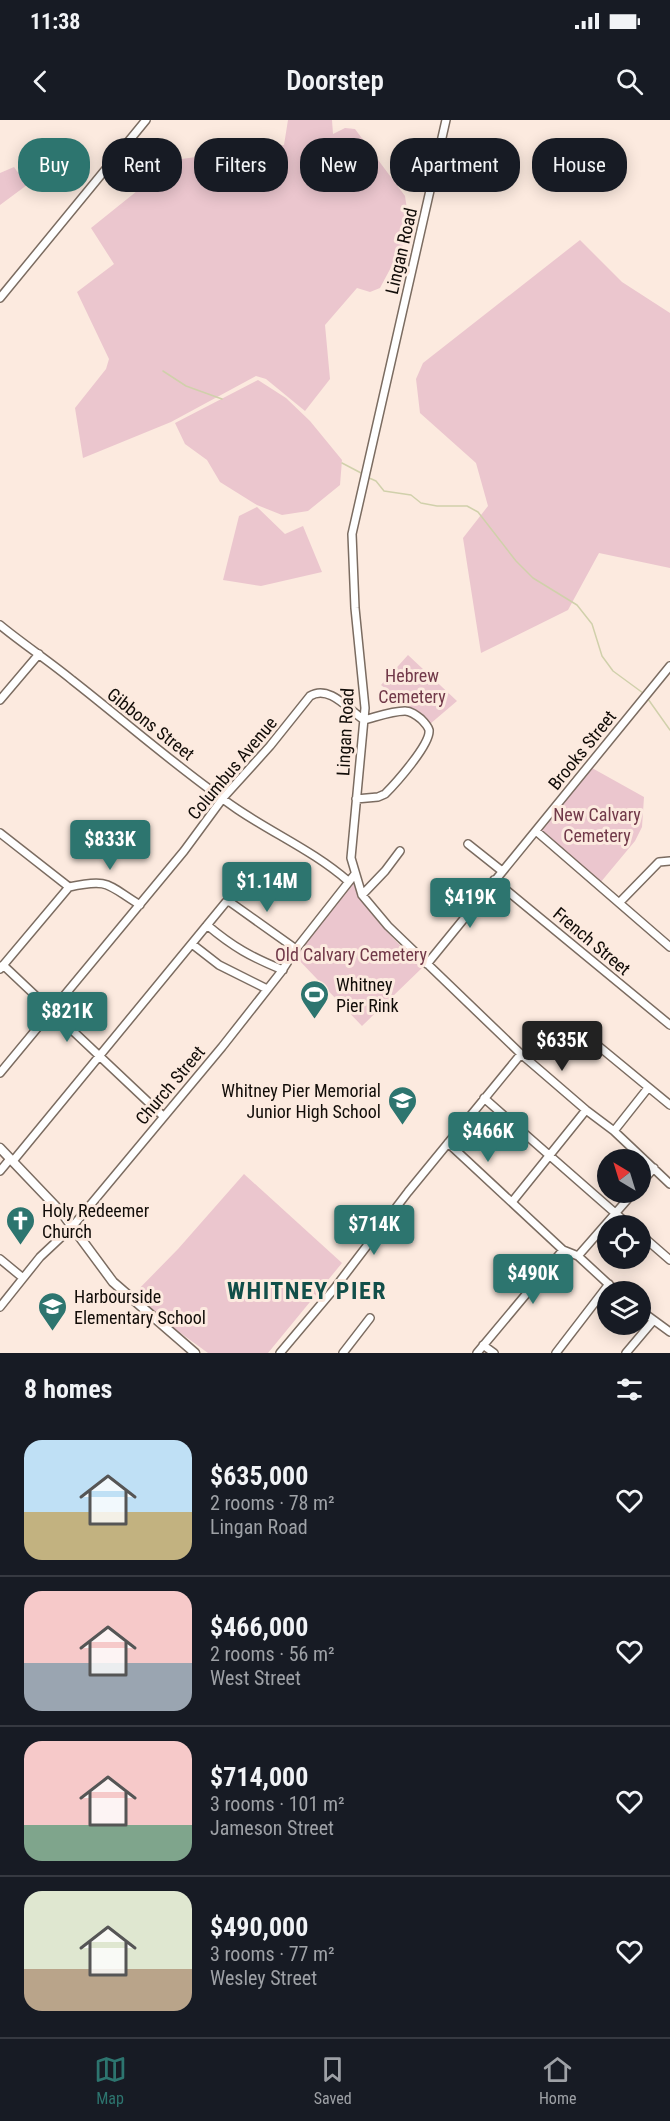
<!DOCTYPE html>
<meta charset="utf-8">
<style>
:root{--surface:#171b24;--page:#20242c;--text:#f1f3f6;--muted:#9ea1a6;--line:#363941;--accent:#2d756f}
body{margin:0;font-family:"Roboto Condensed",sans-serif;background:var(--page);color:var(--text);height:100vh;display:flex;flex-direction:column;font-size:22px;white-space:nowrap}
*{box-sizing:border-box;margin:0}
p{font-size:20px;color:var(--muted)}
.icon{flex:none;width:33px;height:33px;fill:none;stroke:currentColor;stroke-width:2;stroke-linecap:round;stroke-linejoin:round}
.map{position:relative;height:1233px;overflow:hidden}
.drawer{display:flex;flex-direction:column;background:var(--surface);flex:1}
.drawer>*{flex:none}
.hud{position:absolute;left:18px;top:18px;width:634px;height:54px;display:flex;gap:12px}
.needle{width:39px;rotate:322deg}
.buttons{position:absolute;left:597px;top:1029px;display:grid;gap:12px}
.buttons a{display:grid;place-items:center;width:54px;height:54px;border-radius:50%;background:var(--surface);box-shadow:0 3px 15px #0003;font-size:30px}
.price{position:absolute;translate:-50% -51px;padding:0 14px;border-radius:6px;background:var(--accent);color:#fff;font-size:20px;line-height:39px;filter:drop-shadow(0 2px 3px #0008)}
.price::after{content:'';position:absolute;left:50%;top:36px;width:18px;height:14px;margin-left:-9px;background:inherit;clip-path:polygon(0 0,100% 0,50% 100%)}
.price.selected{background:#222;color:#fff}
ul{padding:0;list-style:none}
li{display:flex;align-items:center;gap:18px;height:150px;padding:0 24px}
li+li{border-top:2px solid var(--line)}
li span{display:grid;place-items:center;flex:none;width:168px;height:120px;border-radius:18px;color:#555}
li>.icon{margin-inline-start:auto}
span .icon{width:72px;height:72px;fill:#fffc;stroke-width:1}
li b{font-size:26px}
h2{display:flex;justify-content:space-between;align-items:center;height:72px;padding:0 24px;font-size:26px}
.tag{padding:0 21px;border-radius:24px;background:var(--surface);box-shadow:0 3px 15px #0003;font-size:21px;line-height:54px}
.tag.selected{background:var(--accent);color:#fff}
.status{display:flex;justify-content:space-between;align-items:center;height:42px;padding:0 30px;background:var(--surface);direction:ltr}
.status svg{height:16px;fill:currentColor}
header{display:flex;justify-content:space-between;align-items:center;height:78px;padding:0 24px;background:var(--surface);font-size:27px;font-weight:600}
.tab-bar{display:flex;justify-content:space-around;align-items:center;height:84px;border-top:2px solid var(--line);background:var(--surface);font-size:16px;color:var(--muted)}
.tab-bar a{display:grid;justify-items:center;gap:3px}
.tab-bar .selected{color:var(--accent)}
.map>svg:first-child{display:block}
.green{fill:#ebc6ce}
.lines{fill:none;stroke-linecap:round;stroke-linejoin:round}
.stream{stroke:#d0d0ab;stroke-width:1.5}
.minor-casing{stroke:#7b6c61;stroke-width:10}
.major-casing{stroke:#7b6c61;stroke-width:11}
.minor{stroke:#fff;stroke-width:7}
.major{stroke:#fff;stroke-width:8}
.labels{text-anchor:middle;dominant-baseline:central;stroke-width:6;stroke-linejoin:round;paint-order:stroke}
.street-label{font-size:18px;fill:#110c08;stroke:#fceadf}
.park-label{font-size:18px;fill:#713949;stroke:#fceadf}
.poi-label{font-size:18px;fill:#110c08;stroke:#fceadf;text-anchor:start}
.district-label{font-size:24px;font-weight:bold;letter-spacing:1.5px;fill:#114e49;stroke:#fceadf}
</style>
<div class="status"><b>11:38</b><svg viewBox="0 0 49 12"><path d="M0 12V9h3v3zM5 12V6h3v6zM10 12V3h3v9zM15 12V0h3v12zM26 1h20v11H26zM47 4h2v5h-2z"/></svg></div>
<header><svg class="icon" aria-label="back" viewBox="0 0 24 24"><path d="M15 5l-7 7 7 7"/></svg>Doorstep<svg class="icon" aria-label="search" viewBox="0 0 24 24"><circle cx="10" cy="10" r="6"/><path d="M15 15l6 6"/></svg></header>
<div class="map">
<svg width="670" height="1233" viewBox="0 0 670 1233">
<rect width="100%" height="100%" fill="#fceadf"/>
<path class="green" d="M288 0H332L333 14 345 8 355 9 405 76 409 103 404 123 380 168 370 172 357 168 325 205 330 259 305 291 266 259 256 256 171 302 83 338 75 288 106 249 109 239 77 172 114 144 91 108 142 67 167 41 284 25Z
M14 47 27 65 0 85V53Z
M580 120 622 162 670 193V448L599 433 568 490 481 533 463 418 488 386 476 343 420 293 416 259 423 243Z
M258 260 286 278 310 301 342 340 340 365 308 391 282 395 257 385 220 362 207 340 185 324 175 303Z
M257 387 285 414 303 406 322 452 261 466 223 460 239 396Z
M408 535 457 581 430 604 381 565Z
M592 648 644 677 642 707 635 721 600 763 541 711Z
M356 759C368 796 395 821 423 847L362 906 295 836Z
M244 1054 342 1143 268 1233H208L131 1177 178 1129Z"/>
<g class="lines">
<path class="stream" d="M163 251 186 266 222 279
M342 343 363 354
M367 357 376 361 384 371 411 375 421 383 437 386H467L478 392 516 441 533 458 577 485 592 504 602 536 613 551 643 573
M648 579 670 610"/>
<defs>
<path id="minor" d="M446 0 352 414 355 488 365 588 351 738 362 775 388 806 521 934 586 990 614 1011 670 1064
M0 178 146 0
M0 505C23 524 49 541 72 560 127 603 180 650 237 689 274 714 315 732 348 761
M0 580 39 534
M356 679 378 677 385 674C395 664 431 624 429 610 428 606 424 602 421 599 416 595 411 591 405 591 392 591 376 597 364 600
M536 711 670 827
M0 713 69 767
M468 724 502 751
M494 760 670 905
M69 767C110 758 107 765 140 785
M362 775 385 751 400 731
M619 783 659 742 670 741
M207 805C233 827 251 837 283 850
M192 824 219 845 267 869
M427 844 670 546
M3 845 163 996
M0 849 69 767
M585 915 670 985
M0 953 184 731 223 678 270 626 310 576C329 564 349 590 364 600
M484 978 630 1106
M614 1011 648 968
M448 1023 563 1130 578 1136 617 1172
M13 1041 226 782H230L296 829
M0 1051 10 1039
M640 1064 654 1048
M512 1082 586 990
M640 1114 670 1140
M578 1136 634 1072
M0 1139 23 1158
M0 1187 40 1137 72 1107 222 927 281 852 296 829 355 754
M640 1190 670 1212
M483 1225 494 1233
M280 1233 334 1169 408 1072 521 934
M343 1233 370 1198
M477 1233 563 1130
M556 1233 609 1164
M626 1233 653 1201"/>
<path id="major" d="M0 1028 62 1093 113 1162 195 1233"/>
</defs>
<use href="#minor" class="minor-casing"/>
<use href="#major" class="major-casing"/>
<use href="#minor" class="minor"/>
<use href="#major" class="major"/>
</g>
<defs>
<symbol id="stadium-pin" viewBox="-11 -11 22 30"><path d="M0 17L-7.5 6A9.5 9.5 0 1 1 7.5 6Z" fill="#2d756f" stroke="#fceadf"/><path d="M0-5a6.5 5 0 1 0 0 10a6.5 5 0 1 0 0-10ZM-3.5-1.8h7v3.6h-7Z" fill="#fff"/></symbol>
<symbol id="school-pin" viewBox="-11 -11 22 30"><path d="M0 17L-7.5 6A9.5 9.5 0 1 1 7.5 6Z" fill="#2d756f" stroke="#fceadf"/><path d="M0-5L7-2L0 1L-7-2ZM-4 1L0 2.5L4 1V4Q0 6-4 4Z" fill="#fff"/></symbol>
<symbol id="church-pin" viewBox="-11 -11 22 30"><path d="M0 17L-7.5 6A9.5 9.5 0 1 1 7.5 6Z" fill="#2d756f" stroke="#fceadf"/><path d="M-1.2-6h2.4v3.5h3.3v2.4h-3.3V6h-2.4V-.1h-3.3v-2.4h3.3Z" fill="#fff"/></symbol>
</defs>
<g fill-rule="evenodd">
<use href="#stadium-pin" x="298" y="858" width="33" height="45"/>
<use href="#school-pin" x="386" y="964" width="33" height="45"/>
<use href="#church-pin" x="4" y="1084" width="33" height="45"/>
<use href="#school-pin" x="36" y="1170" width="33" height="45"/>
</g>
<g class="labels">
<g class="street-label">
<text transform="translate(401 131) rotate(-77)">Lingan Road</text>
<text transform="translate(151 604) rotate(38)">Gibbons Street</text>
<text transform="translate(345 612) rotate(-87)">Lingan Road</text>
<text transform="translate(582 630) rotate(-51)">Brooks Street</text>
<text transform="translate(232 648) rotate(-50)">Columbus Avenue</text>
<text transform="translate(592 821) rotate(40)">French Street</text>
<text transform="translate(170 965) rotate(-50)">Church Street</text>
</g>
<g class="park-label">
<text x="412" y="555">Hebrew<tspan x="412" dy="21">Cemetery</tspan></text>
<text x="597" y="694">New Calvary<tspan x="597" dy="21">Cemetery</tspan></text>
<text x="351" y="834">Old Calvary Cemetery</text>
</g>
<g class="poi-label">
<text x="336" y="864">Whitney<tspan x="336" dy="21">Pier Rink</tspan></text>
<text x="381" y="970" text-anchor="end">Whitney Pier Memorial<tspan x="381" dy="21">Junior High School</tspan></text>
<text x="42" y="1090">Holy Redeemer<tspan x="42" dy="21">Church</tspan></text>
<text x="74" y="1176">Harbourside<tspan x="74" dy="21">Elementary School</tspan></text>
</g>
<g class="district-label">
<text x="307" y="1171">WHITNEY PIER</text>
</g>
</g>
</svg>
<div class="buttons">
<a><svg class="needle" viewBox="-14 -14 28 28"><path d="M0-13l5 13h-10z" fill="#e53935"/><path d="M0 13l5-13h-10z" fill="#9ea1a6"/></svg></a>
<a><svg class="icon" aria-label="locate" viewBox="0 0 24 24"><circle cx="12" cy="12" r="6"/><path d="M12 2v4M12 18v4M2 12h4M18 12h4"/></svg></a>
<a><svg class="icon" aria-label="layers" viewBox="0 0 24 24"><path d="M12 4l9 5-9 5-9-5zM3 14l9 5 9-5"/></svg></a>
</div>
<b class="price" style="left:110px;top:751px">$833K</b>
<b class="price" style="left:267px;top:793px">$1.14M</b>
<b class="price" style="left:470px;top:809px">$419K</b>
<b class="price" style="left:67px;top:923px">$821K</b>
<b class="price selected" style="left:562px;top:952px">$635K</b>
<b class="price" style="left:488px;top:1043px">$466K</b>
<b class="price" style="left:374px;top:1136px">$714K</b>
<b class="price" style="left:533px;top:1185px">$490K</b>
<div class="hud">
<a class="tag selected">Buy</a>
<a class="tag">Rent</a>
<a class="tag">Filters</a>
<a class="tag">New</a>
<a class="tag">Apartment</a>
<a class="tag">House</a>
</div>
</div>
<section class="drawer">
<h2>8 homes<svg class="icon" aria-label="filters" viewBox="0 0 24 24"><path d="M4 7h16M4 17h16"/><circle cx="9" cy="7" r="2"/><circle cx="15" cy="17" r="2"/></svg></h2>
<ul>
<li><span style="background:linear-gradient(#bfe0f5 60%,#c2b280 0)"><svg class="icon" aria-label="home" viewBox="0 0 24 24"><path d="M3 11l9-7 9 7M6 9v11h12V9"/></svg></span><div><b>$635,000</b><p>2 rooms · 78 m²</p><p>Lingan Road</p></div><svg class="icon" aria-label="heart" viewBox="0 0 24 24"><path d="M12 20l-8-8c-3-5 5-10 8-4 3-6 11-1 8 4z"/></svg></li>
<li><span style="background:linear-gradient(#f6c9c9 60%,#9aa5b1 0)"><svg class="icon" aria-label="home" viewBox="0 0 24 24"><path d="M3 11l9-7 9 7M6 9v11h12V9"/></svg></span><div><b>$466,000</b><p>2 rooms · 56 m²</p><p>West Street</p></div><svg class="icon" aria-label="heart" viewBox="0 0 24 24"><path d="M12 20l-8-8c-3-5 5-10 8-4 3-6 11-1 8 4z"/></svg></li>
<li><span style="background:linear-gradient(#f6c9c9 70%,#7fa58c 0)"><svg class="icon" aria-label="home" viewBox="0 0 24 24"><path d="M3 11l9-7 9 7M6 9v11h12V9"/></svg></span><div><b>$714,000</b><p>3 rooms · 101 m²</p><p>Jameson Street</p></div><svg class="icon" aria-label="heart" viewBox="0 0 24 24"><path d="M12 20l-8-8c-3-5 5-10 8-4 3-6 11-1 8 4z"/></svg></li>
<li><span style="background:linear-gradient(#dfe7d0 65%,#b9a48a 0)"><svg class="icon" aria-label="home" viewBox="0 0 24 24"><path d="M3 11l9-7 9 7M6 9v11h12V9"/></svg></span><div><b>$490,000</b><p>3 rooms · 77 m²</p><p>Wesley Street</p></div><svg class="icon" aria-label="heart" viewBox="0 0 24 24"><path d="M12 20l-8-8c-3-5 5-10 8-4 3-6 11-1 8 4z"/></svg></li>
</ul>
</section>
<nav class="tab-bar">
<a class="selected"><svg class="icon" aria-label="map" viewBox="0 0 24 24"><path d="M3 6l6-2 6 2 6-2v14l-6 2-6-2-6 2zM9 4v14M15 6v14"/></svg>Map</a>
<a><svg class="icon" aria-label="saved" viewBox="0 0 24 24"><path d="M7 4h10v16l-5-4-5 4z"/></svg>Saved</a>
<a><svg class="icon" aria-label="home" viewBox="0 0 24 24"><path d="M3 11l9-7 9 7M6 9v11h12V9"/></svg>Home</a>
</nav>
